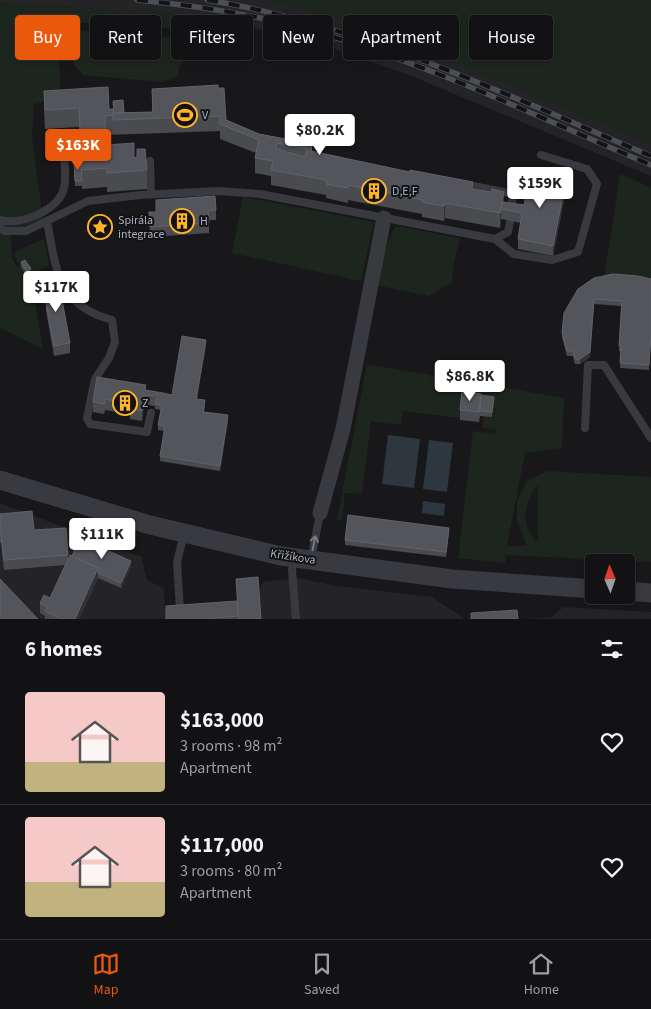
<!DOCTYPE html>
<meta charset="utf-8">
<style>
:root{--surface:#121214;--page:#1b1b1d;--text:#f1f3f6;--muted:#9c9ea0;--line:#313234;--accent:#ea580c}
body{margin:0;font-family:"Source Sans 3",sans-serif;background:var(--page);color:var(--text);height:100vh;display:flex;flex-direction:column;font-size:19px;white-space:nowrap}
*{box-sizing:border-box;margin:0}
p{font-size:16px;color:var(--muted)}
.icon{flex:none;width:28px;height:28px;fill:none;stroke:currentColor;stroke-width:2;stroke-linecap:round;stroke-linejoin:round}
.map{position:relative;height:619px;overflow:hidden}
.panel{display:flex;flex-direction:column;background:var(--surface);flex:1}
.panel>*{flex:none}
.banner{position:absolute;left:15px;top:15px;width:621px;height:45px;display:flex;gap:10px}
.needle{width:32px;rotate:358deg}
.buttons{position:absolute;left:585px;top:554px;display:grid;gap:10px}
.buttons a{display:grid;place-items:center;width:50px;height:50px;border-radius:5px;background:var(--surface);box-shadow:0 2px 8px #0003,0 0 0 1px var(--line);font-size:25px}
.price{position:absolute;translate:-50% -42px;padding:0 11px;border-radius:5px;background:#fff;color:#222;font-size:16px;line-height:32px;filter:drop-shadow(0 1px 2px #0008)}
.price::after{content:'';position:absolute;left:50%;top:30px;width:15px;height:11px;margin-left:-8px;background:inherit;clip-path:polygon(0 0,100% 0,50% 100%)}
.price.on{background:var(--accent);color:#fff}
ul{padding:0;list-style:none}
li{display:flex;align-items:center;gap:15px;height:125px;padding:0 25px}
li+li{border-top:1px solid var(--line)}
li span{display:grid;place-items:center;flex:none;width:140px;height:100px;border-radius:5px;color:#555}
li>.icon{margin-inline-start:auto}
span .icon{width:60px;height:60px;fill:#fffc;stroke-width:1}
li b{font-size:21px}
h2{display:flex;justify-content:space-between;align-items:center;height:60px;padding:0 25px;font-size:21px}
.pill{padding:0 18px;border-radius:5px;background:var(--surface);box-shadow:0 2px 8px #0003,0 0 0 1px var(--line);font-size:18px;line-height:45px}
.pill.on{background:var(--accent);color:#fff}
.dock{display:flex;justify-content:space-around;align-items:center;height:70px;border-top:1px solid var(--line);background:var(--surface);font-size:14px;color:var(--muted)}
.dock a{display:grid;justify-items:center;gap:2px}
.dock .on{color:var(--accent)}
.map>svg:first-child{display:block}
.built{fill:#242427}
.green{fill:#1d261e;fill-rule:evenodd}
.water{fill:#2c3740}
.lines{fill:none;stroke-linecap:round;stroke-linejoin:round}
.service{stroke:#383a40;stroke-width:8}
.minor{stroke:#383a40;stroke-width:15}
.tertiary{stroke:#383a40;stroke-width:19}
.rail-casing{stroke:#4b4e55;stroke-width:5.5}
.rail{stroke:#131315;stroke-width:4;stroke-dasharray:11;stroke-linecap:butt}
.wall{fill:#494b4f}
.shaded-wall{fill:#313235}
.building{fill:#54555b;stroke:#61636a;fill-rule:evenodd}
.oneway{stroke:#767a84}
.labels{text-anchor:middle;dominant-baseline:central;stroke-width:4;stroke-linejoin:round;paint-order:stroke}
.poi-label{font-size:12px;fill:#a9afbb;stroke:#131315;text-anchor:start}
.street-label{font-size:12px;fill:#a9afbb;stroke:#131315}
</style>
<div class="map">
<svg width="651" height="619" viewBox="0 0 651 619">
<rect width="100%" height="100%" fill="#18181a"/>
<path class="built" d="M0 0H267L326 15 420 47 651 144V176L409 75 318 43 269 31 174 14 0 3Z
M0 503 142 557 146 579 164 589 165 611 237 606 236 593 258 592 263 582 298 578 337 586 432 597 465 619H0Z
M563 607 651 612V619H530L552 617Z"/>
<path class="green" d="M267 0H651V144L375 30Z
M0 3 174 14 230 35 147 26 57 22 61 99 34 104 32 137 44 228 11 234 12 258 17 267H20L14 256 18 250 44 239 49 265 31 274 25 265 21 267 32 287 43 349 0 328Z
M82 31 179 38 185 51 177 76 163 82 83 75 74 65V41Z
M620 174 651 187V281L604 279Z
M243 197 374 222 361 281 232 253Z
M396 226 460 238 454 263 452 282 429 296 375 285 387 244Z
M367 364 564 398 562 448 525 453 507 546H527L517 521V501L527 481 548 471 651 477V562L506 555 505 563 458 558 473 431 496 434V430L482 428 484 416 492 417 493 410 496 409 493 408 494 402 486 401V395L481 394 460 418 403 411 401 425 371 421 362 494 345 493 342 521 337 520ZM538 485V484V542C519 528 524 500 538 485Z"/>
<path class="water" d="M388 435 420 439 414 488 382 484Z
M429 440 453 443 447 492 423 489Z
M423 501 445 504 444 516 422 513Z"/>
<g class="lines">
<path class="service" d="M150 161 151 194
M463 184 513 194 511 211
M0 220C21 226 59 210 64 188 67 176 64 160 63 148
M47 221C56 269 57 305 112 320L115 342 109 358 95 379 87 418 90 424 147 432 151 413
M0 228 5 231H26L88 201 140 195 219 191 260 194 495 239 514 254 552 260 578 252 597 184 587 169 541 155
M495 239 508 232 510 222
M585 428 588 365H604L651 438
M294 558 292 570 296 619
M311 560 320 513
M180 610 177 562 184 534"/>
<path class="minor" d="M320 513 343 429 384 218"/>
<path class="tertiary" d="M0 480 150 525 281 556 452 579 594 589
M626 591 651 593"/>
<defs>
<path id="rail" d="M137 0C199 6 261 15 320 33 434 66 542 119 651 165
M207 0C363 25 506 95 651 156"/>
</defs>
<use href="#rail" class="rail-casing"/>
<use href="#rail" class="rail"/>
</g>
<path class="wall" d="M218 88 226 120 259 134 312 144V151L473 189 504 202 524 205 566 190 553 256 518 249V239L521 223 501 219 500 228 445 218 444 221 422 217V214L348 200V203L326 198V195L271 185V176L255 173V158L256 153 220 139V131L106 135V145L134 158 137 157V149L147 170V189L107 192V187L82 189V185V186H75L74 166 81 160 79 127 45 129 44 110V91L109 109 113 113 152 112V89Z
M156 200 216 210V220H209V233L150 237 149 212H156Z
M21 262 31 274 27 277 21 267Z
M58 278 70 343V353L54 356 46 311V304H45L42 291V281Z
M651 279 649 370 620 368 621 351H619V346L621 306 594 304 590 357 580 364H575L573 356H567L562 337V332L578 289Z
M206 345 197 399 205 406 204 412 228 421 220 471 160 461V456L164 431 158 430V425L161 410 155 409V406L144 405 142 421 130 419V414L105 410 104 414 93 412V402L146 390 157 397 172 395Z
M481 395 494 402 492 417 480 416 479 422 460 420V410Z
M0 514 34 530 68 555V559L72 556 131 566 121 588 98 578 79 619H45V616L40 613V603L50 598 65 565 4 570 1 543H0Z
M449 533 446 557 345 545V540Z
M236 579 261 619H166L237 601Z"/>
<path class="shaded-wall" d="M566 180V190L553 256V246Z
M504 192V206L501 209V219L500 228V213Z
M445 203V218L444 221V206Z
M31 269V274L27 277V272Z
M594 304 590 357 580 364V359Z
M206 340V345L196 404V399Z
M144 395V405L142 421V411Z
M228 415V421L220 471V466Z
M131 561V566L121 588V583Z
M98 568V578L79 619H75Z"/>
<path class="building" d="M218 85V88H224L226 120 259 134 312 144 311 151 410 172V170L473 182 472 189 491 192 492 189 504 192 500 213 445 203 444 206 422 202 423 200 348 185V188L326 184V180L271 170 273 161 255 158 259 140 220 124V116L113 120V113L153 112 152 89ZM277 143 307 149 305 157 276 149Z
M108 87 109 109H113V115L105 116 106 145 134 143V158L137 157V149H145L147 170 107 173V168L82 170 79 108 45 110 44 91Z
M123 100 124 113H114L113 101Z
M81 160 82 181H75L74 161Z
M530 173 566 180 553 246 518 239 522 213 501 209 503 202 524 205Z
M215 196 216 210H208L209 223 150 227 149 212H156V200Z
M25 260 31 269 27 272 21 262Z
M613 274 638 276 651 279V335L649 365 620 363 621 346H619L622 301 594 299 590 352 580 359H575L573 351H567L562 332 564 313 578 289 594 278Z
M58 278 70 343 54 346 46 301 52 300 50 293 45 294 42 281Z
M182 336 206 340 196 399 205 400 203 412 228 415 220 466 160 456 165 426 158 425 162 405 155 404 157 397 158 392 172 395Z
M97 377 146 385 145 390 157 392 156 396 144 395 142 411 130 409V404L105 399 104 404 93 402Z
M462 391 481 394 479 412 460 410Z
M481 395 494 397 492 412 480 411Z
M32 511 34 530 66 528 68 555 4 560 1 533H0V514Z
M348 515 449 528 446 552 345 540Z
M80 538 131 561 121 583 98 573V568L72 556Z
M70 555 98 568 75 619H61L45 611 47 607 40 603 44 595 50 598Z
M258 577 261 619H239L236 579Z
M0 579 38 619H0Z
M237 601 238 616 205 619H166V606Z
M517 610 518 619H471V613Z"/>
<defs><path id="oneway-shaft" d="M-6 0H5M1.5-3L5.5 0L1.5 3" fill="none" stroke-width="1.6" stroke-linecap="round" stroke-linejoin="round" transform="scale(1.25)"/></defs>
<use class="oneway" href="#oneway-shaft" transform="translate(314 543) rotate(-79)"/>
<defs>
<symbol id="stadium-ring" viewBox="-11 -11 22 22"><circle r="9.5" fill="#131315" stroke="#ffb52b" stroke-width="1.5"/><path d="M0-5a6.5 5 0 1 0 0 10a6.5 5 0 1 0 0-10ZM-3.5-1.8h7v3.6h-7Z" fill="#ffb52b"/></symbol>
<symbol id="building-ring" viewBox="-11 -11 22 22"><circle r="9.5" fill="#131315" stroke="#ffb52b" stroke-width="1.5"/><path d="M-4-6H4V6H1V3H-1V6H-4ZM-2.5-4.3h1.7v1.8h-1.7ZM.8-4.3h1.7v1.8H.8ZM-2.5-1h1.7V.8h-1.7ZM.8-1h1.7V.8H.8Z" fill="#ffb52b"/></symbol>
<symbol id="sight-ring" viewBox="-11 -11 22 22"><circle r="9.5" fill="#131315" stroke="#ffb52b" stroke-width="1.5"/><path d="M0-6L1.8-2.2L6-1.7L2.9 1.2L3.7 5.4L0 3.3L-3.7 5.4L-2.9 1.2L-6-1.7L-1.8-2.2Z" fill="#ffb52b"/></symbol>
</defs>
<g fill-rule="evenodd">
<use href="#stadium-ring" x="171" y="101" width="28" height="28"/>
<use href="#building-ring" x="360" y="177" width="28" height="28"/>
<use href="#building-ring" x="168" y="207" width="28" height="28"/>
<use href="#sight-ring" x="86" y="213" width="28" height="28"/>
<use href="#building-ring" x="111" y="389" width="28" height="28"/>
</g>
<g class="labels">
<g class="poi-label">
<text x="202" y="115">V</text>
<text x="392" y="191">D,E,F</text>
<text x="118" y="220">Spirála<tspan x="118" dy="14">integrace</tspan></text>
<text x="200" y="221">H</text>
<text x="142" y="403">Z</text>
</g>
<g class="street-label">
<text transform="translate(293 557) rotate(9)">Křižíkova</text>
</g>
</g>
</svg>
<div class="buttons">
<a><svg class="needle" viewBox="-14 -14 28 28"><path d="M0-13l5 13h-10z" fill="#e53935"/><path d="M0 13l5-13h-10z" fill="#9c9ea0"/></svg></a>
</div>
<b class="price" style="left:320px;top:156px">$80.2K</b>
<b class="price on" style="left:78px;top:171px">$163K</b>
<b class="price" style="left:540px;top:209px">$159K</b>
<b class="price" style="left:56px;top:313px">$117K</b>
<b class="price" style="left:470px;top:402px">$86.8K</b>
<b class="price" style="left:102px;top:560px">$111K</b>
<div class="banner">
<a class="pill on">Buy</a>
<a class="pill">Rent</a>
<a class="pill">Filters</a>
<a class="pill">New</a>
<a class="pill">Apartment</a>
<a class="pill">House</a>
</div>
</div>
<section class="panel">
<h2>6 homes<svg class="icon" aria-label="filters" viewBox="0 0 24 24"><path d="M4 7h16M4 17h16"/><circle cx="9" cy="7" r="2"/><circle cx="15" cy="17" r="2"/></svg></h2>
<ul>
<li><span style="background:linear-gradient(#f6c9c9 70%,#c2b280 0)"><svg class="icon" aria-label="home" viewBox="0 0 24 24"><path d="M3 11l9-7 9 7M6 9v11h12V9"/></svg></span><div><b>$163,000</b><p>3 rooms · 98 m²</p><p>Apartment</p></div><svg class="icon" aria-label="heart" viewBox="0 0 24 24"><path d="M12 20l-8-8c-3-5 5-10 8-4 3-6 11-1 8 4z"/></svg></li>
<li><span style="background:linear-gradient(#f6c9c9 65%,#c2b280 0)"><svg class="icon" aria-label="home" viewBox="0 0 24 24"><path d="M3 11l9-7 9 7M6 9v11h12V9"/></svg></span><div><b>$117,000</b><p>3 rooms · 80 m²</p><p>Apartment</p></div><svg class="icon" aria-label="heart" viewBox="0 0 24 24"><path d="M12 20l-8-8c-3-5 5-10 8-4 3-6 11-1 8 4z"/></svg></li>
</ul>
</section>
<nav class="dock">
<a class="on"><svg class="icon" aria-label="map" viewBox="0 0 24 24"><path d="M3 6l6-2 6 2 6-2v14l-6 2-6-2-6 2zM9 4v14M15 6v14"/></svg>Map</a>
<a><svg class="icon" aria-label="saved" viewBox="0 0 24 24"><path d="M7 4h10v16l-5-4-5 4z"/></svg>Saved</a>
<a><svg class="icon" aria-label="home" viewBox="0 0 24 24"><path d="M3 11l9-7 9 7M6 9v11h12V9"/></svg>Home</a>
</nav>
